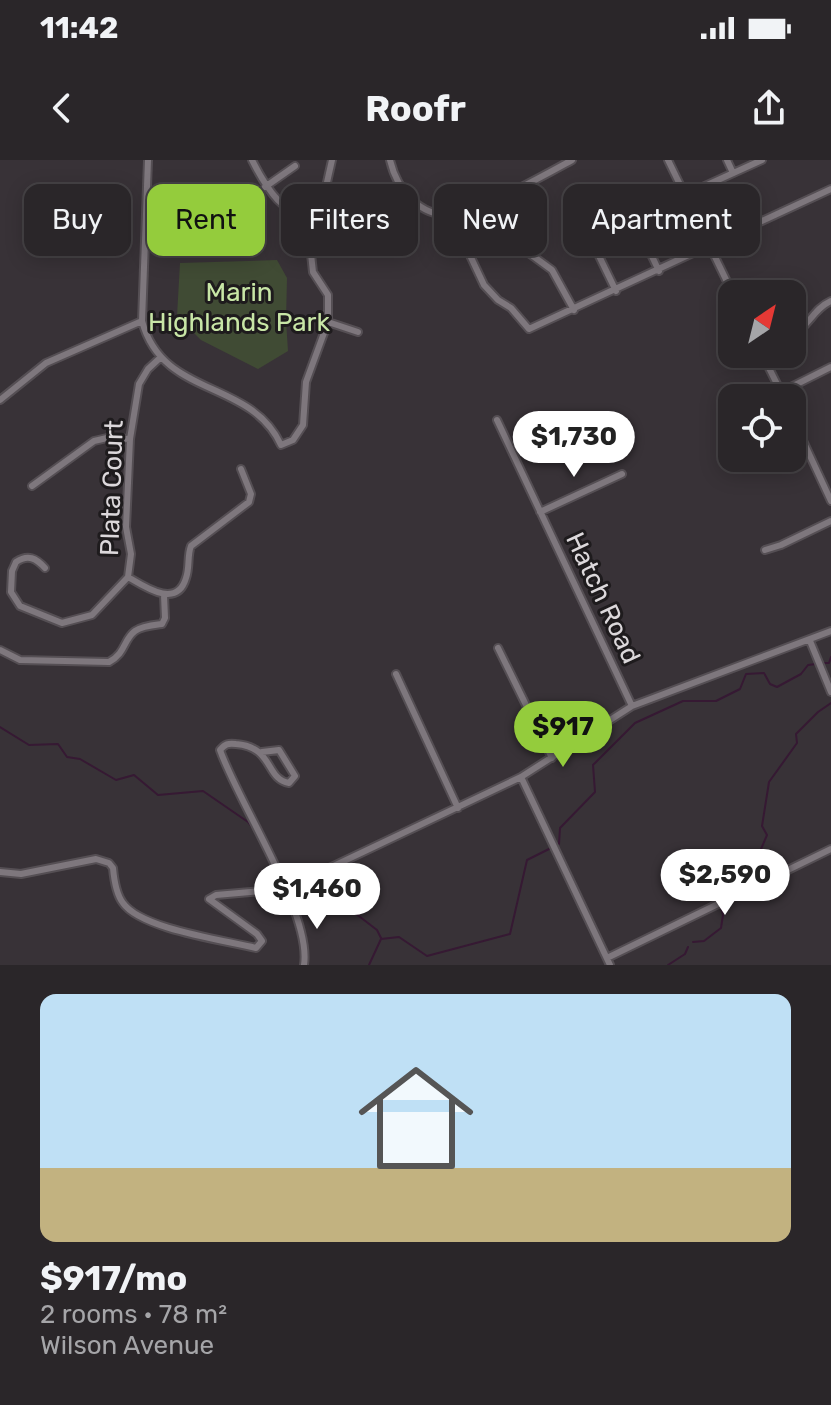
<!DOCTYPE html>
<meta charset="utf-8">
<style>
:root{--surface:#2a2629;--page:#363235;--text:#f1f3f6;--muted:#a5a5a8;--line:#464346;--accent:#94cc3c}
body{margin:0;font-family:Rubik,sans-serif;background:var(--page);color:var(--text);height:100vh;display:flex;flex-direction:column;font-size:30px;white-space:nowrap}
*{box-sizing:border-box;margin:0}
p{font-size:26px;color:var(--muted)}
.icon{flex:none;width:44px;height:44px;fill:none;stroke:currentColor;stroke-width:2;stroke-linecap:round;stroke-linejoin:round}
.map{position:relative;height:805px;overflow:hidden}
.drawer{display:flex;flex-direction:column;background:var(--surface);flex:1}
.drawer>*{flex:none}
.guide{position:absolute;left:24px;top:24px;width:784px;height:72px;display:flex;gap:16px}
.needle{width:52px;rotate:35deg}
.controls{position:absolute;left:718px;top:120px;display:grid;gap:16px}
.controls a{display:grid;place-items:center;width:88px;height:88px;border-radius:16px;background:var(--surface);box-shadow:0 4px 20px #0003,0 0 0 2px var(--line);font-size:40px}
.price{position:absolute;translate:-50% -68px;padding:0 18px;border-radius:28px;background:#fff;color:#222;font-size:26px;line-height:52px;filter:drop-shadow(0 2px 4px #0008)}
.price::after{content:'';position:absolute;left:50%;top:48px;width:24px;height:18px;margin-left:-12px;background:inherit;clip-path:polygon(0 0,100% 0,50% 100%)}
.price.active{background:var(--accent);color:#111}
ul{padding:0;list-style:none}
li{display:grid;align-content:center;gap:16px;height:424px;padding:0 40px}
li span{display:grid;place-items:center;height:248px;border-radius:16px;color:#555}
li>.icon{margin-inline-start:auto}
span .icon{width:144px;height:144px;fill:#fffc;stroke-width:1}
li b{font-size:34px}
.tag{padding:0 28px;border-radius:16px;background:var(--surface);box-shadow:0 4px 20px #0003,0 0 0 2px var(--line);font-size:28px;line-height:72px}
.tag.active{background:var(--accent);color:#111}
.status{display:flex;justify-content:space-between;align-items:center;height:56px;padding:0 40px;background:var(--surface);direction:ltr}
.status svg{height:22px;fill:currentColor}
header{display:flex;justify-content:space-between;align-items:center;height:104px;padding:0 40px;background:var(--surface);font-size:36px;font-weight:700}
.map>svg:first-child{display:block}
.green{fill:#404b34}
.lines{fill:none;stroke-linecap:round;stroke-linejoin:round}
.stream{stroke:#361933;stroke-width:2}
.minor-casing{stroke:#554f54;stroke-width:10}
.minor{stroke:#7e777d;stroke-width:6}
.labels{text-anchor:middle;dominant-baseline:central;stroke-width:6;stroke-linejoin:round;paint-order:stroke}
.park-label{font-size:26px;fill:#c8e6a6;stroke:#1e1b1d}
.street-label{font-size:26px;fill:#dcd8db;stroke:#1e1b1d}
</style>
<div class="status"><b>11:42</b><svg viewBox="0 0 49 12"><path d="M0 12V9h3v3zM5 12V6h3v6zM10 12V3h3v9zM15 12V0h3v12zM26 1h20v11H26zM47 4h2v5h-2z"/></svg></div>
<header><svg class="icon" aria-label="back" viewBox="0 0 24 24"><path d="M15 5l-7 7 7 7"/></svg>Roofr<svg class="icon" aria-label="share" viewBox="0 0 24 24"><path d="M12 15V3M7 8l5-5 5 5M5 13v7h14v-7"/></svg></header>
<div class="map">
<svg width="831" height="805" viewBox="0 0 831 805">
<rect width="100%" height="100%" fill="#383237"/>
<path class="green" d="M277 100 287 118 286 160 288 191 258 209 201 180 177 156 180 103Z"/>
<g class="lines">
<path class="stream" d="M823 503H829L831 497
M0 567 29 585 58 584 67 597 80 599 116 620 134 615 158 635 203 631 248 662 255 671
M559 684 560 668 595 632 593 605 635 563 683 541H716L740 529 746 514 764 513 770 524 777 527 801 514 808 505 816 504
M275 699 290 723
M294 729 338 740 377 770 381 778
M736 730 744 722V714L750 715 767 675 762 666 769 622 797 583 796 574 818 552 831 543
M693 782 704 781 721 768 723 755 721 748
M369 805 381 779 399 777 427 796 510 774 527 700 551 688
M668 805 685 794 688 787"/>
<defs>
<path id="minor" d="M148 0 142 161C163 239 250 218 281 285L293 280 303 265 306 222 328 162V135L313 112 311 94 332 0
M252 0C268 32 283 53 317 64
M390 0C397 30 420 58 455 55 477 53 550 12 572 0
M668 0 733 134
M727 0 733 13
M265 27 295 6
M685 35 762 0
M626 42 659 111
M457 55 459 72 484 125 498 140 511 148 529 169 831 29
M585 67 616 131
M147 68 198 69 235 76
M526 91 552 110 574 150
M328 162 358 172
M792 175C809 167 813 149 831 141
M762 194 784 238
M781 232 831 207
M0 240 46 203 142 161
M792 257 831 341
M497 260 632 546
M32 326 94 281 107 278 130 279
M540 352 622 314
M765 390 781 385 831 361
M45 408C36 398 28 394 16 402L12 411 11 432 20 446 62 463 92 455 128 417 131 394 126 367 130 279 139 224 148 209 161 197
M128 417C145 427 177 449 186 418 190 407 187 396 191 386L249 342 251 334 241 309
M810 481 831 532
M498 488 552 598
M0 490 20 500 109 502C126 493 123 480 135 471 142 466 154 465 162 464L165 458 164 435
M396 514 458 648
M262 592 279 590 295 616 289 623C265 619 274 587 236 584 228 583 225 584 220 590 239 644 312 754 304 805
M521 617 610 805
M0 712 21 714 96 699 109 703 113 708C114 719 116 734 123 743 141 769 224 780 256 788L262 781 257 774 209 739 216 735 285 729 521 617 632 546 831 471
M607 798 831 689"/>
</defs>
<use href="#minor" class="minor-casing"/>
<use href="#minor" class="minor"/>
</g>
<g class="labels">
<g class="park-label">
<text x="239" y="132">Marin<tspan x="239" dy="30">Highlands Park</tspan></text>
</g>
<g class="street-label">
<text transform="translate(112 328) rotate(-88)">Plata Court</text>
<text transform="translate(603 438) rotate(65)">Hatch Road</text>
</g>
</g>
</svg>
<div class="controls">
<a><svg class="needle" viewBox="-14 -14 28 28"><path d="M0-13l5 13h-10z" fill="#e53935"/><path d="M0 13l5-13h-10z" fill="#a5a5a8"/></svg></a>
<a><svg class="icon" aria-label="locate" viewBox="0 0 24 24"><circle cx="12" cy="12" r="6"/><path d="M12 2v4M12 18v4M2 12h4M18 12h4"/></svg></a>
</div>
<b class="price" style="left:574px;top:319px">$1,730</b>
<b class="price active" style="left:563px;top:609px">$917</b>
<b class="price" style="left:725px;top:757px">$2,590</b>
<b class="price" style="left:317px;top:771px">$1,460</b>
<div class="guide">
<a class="tag">Buy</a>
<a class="tag active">Rent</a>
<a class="tag">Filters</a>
<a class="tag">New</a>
<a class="tag">Apartment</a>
</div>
</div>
<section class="drawer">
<ul>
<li><span style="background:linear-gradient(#bfe0f5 70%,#c2b280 0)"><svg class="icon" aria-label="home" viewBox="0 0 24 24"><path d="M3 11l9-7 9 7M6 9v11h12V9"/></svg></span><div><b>$917/mo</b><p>2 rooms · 78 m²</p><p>Wilson Avenue</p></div></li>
</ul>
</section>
